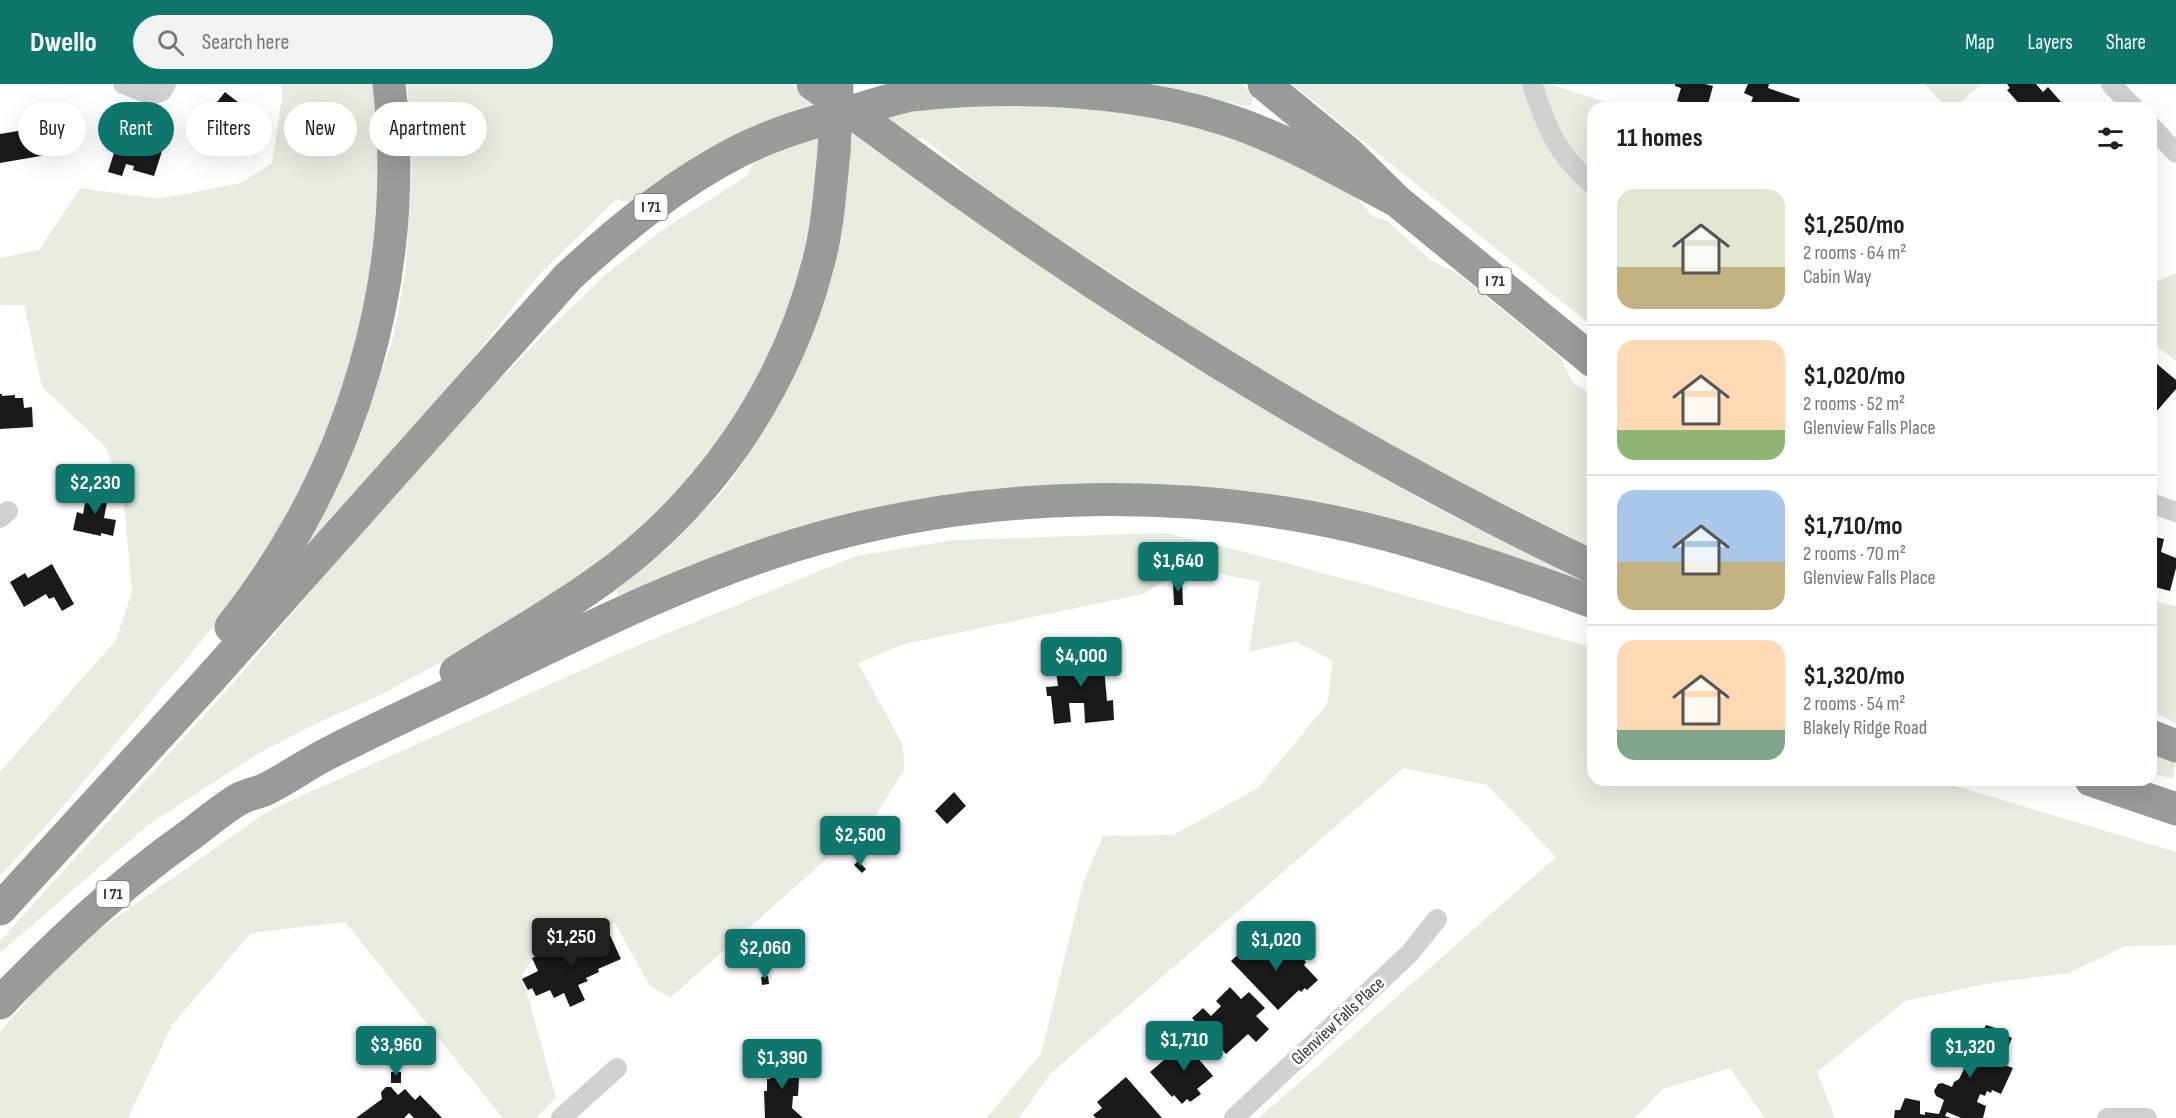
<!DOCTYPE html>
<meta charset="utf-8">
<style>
:root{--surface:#fff;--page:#f2f2f2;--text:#202124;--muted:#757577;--line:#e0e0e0;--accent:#0f766e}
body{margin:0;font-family:"Sofia Sans Condensed",sans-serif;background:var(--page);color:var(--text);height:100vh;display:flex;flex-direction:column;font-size:22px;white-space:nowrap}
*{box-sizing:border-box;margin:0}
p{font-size:20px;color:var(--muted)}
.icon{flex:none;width:33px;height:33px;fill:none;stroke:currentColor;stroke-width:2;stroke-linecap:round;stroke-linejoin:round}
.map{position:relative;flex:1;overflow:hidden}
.panel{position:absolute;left:1587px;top:18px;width:570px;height:684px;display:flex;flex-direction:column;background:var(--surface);border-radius:18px;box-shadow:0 6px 24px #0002}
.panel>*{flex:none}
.banner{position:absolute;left:18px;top:18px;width:570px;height:54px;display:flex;gap:12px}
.price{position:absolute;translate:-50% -51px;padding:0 14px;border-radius:6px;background:var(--accent);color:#fff;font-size:20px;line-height:39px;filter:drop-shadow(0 2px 3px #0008)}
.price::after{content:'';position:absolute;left:50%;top:36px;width:18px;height:14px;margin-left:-9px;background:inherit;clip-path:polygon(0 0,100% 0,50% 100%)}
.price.current{background:#222;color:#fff}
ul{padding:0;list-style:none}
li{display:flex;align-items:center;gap:18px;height:150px;padding:0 30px}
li+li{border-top:2px solid var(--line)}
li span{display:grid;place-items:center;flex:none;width:168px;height:120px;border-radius:18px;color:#555}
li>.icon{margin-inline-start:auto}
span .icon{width:72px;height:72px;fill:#fffc;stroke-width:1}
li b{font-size:26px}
h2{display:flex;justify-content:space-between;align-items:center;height:72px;padding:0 30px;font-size:26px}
.chip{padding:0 21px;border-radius:27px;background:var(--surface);box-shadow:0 6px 24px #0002;font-size:21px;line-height:54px}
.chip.current{background:var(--accent);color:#fff}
header{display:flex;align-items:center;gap:36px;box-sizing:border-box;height:84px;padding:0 30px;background:var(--accent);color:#fff}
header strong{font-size:28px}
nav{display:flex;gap:33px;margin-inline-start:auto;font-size:21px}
.search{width:420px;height:54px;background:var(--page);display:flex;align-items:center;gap:15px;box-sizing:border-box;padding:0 21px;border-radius:33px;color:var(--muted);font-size:22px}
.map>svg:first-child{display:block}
.green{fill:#e6ecdf}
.building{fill:#1a1a1a}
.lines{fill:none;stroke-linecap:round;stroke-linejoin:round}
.minor{stroke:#d0d0d0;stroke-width:20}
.motorway{stroke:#9a9a9a;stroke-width:33}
.motorway-bridge{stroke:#9a9a9a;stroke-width:33}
.labels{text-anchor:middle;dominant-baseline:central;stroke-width:6;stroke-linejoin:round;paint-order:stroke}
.shield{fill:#fff;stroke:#707070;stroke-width:1.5}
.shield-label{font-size:16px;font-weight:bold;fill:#333}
.street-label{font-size:18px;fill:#333;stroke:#fff}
</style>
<header>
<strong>Dwello</strong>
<div class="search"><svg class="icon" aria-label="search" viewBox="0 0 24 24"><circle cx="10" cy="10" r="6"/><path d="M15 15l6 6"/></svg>Search here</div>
<nav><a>Map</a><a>Layers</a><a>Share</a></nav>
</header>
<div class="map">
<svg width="2176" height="1034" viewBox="0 0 2176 1034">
<rect width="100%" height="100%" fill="#fff"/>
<path class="green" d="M281 0H373L384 76 357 284 300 422 233 519 54 733 0 792V688L116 556 132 508 123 408 105 362 42 303 24 221H0V174L39 166 80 104 158 115 241 99 272 79 282 14Z
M407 0H791L816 18 745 47 630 119 616 115 538 192 450 303 310 464 302 459 379 295 394 251 406 184 412 83Z
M1151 0H1242L1254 13 1251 21 1246 22Z
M1292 0H1549L1624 24H1593V243Z
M1924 0H1981L1954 24H1948Z
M967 16 1156 27 1236 54 1349 106 1374 133 1386 136 1432 177 1459 190 1561 274 1572 298 1593 311V465L1423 379 1223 264 1110 188 1008 123 922 53 917 56 879 30Z
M850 45 1052 190 1152 257 1249 316 1418 414 1458 435 1468 437 1593 498V506L1136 401 618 512 617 506 655 472 664 468 725 405 742 380 787 303Z
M821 51 815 136 791 235 724 359 609 477 467 564 380 611 313 641 256 671 148 741 0 869V857L244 587 419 379 544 250 605 191 662 146 747 92 755 77Z
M2176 189V277L2151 258V200Z
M1165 449C1309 482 1450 526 1593 563V696H1935L2176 768V861L2125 862 2069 889 1991 899 1905 917 1817 988 1835 1034H1765L1730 984 1663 1005 1635 1034H1259L1556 773 1487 701 1403 684 1050 990 1019 1034H986L1041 970 1083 799 1103 752 1173 751 1258 704 1327 620 1333 577 1296 557 1249 568 1260 498 1188 483 1143 510 904 560 858 579 903 661 904 686 876 731 670 914 649 901 615 839 540 862 522 891 556 1014 536 1034H503L345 838 251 849 172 941 128 1034H0V948L70 866 268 727 629 565 856 472 954 456Z
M2151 516 2176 522V639L2151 627Z
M2151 666 2176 676 2173 695 2151 689Z"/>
<path class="building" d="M1675 0H1705L1713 2 1707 24H1682L1683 19 1677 17 1681 4 1675 2Z
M1748 0H1769L1768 4 1800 15 1797 24H1749L1753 13 1744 9Z
M2007 0H2036L2043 8 2048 3 2062 19 2057 24H2038L2034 20 2030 24H2023L2007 6 2010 4Z
M225 8 243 22 226 43 236 50 224 64 193 39 204 25 209 28Z
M1818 18 1839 23V24H1817Z
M47 42 52 70 0 79V50Z
M133 51 164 61 154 92 133 86 134 82 126 80 122 92 108 88 119 53 131 57Z
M2157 280 2176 296V305L2156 328 2151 324V287Z
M0 310H2V312L15 311V314H23L24 324 32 323 33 343 0 345Z
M88 403 109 407 104 434 116 436 113 452 101 449V452L73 446 77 428 83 430Z
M2151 452 2164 455 2161 468 2176 474V484L2170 507 2151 502Z
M52 480 74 520 62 527 54 513 49 515 46 510 24 523 10 498 25 489 28 494Z
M1173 498H1182L1183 521H1174Z
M1109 569 1110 582 1104 583 1107 617 1113 616 1114 636 1085 639 1084 619H1069L1071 638 1054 640 1051 612H1047L1046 603 1058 602 1054 573Z
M954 708 966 722 947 740 935 727Z
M858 777 866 785 862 789 854 781Z
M609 849 621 875 598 885 599 888 586 894 588 897 578 901 585 916 570 923 564 909 554 914 550 906 536 912 532 904 528 906 522 895 538 887 532 874 548 866 551 871 561 866 565 874 591 861 589 858Z
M1283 853 1306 878 1304 881 1318 896 1307 906 1305 904 1301 908 1299 906 1278 926 1231 877 1244 865 1250 872 1260 862 1266 869Z
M768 892 769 900 762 901 761 893Z
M1230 903 1241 915 1249 908 1265 924 1256 932 1269 945 1256 958 1248 950 1226 970 1192 934 1203 924 1211 932 1221 922 1216 917Z
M1986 941 2008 948 2006 951 2012 954 2002 977 2006 978 2005 981 2013 984 2001 1010 1992 1006 1991 1009 1987 1007 1985 1012 1980 1010 1977 1018 1986 1022 1983 1034H1961L1947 1028 1945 1032 1951 1034H1894L1895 1026H1900L1905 1014 1920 1017V1030L1925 1031V1028L1939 1030 1944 1016 1936 1012 1934 1007 1938 1000 1942 999 1952 1003 1954 998 1959 995 1964 985 1962 981 1966 973 1971 971 1977 958 1973 959 1971 954 1975 947 1979 945 1983 947Z
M1196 952 1207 964 1197 973 1213 992 1197 1005 1201 1010 1190 1018 1187 1015 1182 1020 1174 1011 1172 1013 1150 988 1171 970 1175 974 1184 966 1182 964Z
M771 977 800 978 798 1012H793L792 1024 803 1034H765L764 1007H767V995H770Z
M391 988H401V999H391Z
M1126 993 1162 1034H1096L1093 1031 1102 1024 1097 1018Z
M386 1003H391L398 1011 405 1005 415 1016 420 1011 442 1034H414L409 1029 404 1034H356L382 1015 381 1008Z"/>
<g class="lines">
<path class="minor" d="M123 0 151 11 162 7 166 0
M1532 0C1547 45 1556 69 1593 101
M2111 0 2134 24
M2151 42 2176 69
M2151 419 2176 428
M0 434 8 427
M561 1034 617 984
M1234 1034 1410 869 1437 835
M2107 1034H2147"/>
<path class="motorway" d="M1264 0 1348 69 1397 117 1593 277
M886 53C1108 217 1343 364 1593 483
M231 543C352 390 412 194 389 0
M456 588C503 558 552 531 598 498 706 422 785 308 818 180 828 144 830 105 834 68
M2151 652 2176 662
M2091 696 2176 725
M0 825 210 595 568 193C620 145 676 99 739 67 775 49 812 38 850 28 870 22 891 15 911 11 1017 0 1141 4 1242 41 1296 61 1346 90 1397 117
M0 919C59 858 120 800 190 751 206 739 222 725 239 715 247 711 256 709 264 706 285 696 304 682 325 671 377 644 430 620 483 595 585 546 688 494 796 461 981 404 1199 401 1385 450 1455 469 1525 493 1593 518"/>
<path class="motorway-bridge" d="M813 0 886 53
M834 68 837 1"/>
</g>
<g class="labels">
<g class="shield">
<rect x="634.5" y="110" width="33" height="26" rx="4.5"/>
<rect x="1478.5" y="184" width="33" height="26" rx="4.5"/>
<rect x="96.5" y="797" width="33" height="26" rx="4.5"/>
</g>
<g class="shield-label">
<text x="651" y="123">I 71</text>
<text x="1495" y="197">I 71</text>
<text x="113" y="810">I 71</text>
</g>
<g class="street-label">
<text transform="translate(1338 937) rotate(-43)">Glenview Falls Place</text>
</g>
</g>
</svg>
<b class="price" style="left:95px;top:431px">$2,230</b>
<b class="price" style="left:1178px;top:509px">$1,640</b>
<b class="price" style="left:1081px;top:604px">$4,000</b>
<b class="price" style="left:860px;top:783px">$2,500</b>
<b class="price current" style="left:571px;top:885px">$1,250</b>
<b class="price" style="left:1276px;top:888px">$1,020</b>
<b class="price" style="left:765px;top:896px">$2,060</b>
<b class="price" style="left:1184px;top:988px">$1,710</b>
<b class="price" style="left:396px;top:993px">$3,960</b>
<b class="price" style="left:1970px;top:995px">$1,320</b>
<b class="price" style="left:782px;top:1006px">$1,390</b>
<div class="banner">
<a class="chip">Buy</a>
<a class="chip current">Rent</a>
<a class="chip">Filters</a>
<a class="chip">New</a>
<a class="chip">Apartment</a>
</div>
<section class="panel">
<h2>11 homes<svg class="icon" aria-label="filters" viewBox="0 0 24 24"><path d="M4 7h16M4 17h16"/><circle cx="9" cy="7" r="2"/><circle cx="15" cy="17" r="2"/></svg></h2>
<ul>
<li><span style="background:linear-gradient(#dfe7d0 65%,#c2b280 0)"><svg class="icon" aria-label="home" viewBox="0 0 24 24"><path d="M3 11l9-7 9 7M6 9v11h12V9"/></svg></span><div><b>$1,250/mo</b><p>2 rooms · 64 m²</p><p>Cabin Way</p></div></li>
<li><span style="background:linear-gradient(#ffd9b3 75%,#8fb573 0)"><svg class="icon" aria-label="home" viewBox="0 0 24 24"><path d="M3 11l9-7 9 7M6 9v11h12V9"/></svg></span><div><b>$1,020/mo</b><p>2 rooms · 52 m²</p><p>Glenview Falls Place</p></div></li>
<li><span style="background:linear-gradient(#a9c7e8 60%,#c2b280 0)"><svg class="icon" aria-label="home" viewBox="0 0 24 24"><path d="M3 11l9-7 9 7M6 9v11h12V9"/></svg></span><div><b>$1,710/mo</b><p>2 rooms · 70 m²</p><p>Glenview Falls Place</p></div></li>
<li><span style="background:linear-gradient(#ffd9b3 75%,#7fa58c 0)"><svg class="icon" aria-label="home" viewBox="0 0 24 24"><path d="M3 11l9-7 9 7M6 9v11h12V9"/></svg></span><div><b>$1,320/mo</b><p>2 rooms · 54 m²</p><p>Blakely Ridge Road</p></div></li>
</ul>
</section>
</div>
